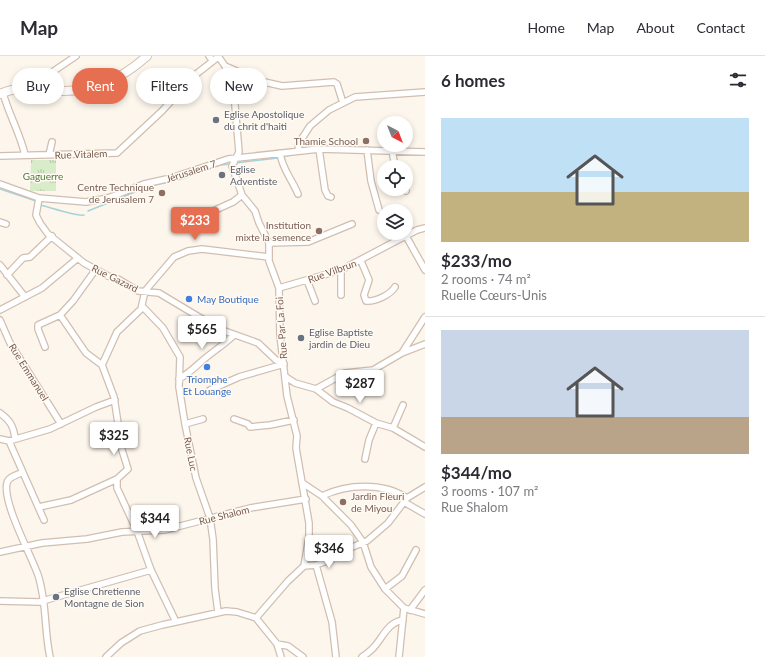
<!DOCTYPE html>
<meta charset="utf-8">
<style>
:root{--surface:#fff;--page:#f7f7f7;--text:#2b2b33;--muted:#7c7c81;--line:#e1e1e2;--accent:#e76f51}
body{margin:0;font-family:Lato,sans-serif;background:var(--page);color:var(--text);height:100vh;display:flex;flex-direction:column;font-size:15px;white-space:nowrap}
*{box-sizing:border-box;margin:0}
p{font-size:13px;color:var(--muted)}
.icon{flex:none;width:22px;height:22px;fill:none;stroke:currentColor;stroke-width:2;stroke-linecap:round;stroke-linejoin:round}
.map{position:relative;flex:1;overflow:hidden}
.side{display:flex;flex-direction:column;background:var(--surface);width:340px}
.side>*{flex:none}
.banner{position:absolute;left:12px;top:12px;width:353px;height:36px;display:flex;gap:8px}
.needle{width:26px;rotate:138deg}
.fabs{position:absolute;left:377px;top:60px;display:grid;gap:8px}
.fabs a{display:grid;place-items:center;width:36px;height:36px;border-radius:50%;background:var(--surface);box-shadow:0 2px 6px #0003;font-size:20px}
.price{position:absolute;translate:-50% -34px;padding:0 9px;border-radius:4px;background:#fff;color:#222;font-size:13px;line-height:26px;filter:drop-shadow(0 1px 2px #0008)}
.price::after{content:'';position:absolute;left:50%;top:24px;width:12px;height:9px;margin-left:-6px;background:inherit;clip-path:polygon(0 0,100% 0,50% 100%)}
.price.on{background:var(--accent);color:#fff}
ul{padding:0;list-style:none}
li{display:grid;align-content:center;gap:8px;height:212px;padding:0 16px}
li+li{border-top:1px solid var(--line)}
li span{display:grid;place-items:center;height:124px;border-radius:0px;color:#555}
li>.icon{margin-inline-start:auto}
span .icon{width:72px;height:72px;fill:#fffc;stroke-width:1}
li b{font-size:17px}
h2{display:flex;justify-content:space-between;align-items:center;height:48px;padding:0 16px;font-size:17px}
.pill{padding:0 14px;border-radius:18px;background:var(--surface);box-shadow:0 2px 6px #0003;font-size:14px;line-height:36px}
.pill.on{background:var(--accent);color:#fff}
header{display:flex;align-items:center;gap:24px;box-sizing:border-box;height:56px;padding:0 20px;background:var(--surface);border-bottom:1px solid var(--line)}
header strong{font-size:19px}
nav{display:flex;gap:22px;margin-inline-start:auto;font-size:14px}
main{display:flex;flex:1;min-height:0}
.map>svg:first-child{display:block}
.grass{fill:url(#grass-tufts)}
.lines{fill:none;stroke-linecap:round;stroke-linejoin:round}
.stream{stroke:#a5d3da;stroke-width:1.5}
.street-casing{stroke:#d1beb0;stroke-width:8}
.secondary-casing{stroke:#d6c0b0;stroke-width:10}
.street{stroke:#fff;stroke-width:5.5}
.secondary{stroke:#fff;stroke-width:8}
.worship-dot{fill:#6b7280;stroke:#fffaf3;stroke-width:1.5}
.education-dot{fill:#8d6e63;stroke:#fffaf3;stroke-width:1.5}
.shop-dot{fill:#3f7fe0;stroke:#fffaf3;stroke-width:1.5}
.labels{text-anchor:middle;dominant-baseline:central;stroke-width:3;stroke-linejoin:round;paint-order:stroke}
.worship-label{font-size:10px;fill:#5b616d;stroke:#fffaf3;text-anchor:start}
.education-label{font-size:10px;fill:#785e54;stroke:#fffaf3;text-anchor:end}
.street-label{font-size:10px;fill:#7a5c4d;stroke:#fffaf3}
.park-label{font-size:10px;fill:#537a41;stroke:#fffaf3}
.shop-label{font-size:10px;fill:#366cbe;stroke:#fffaf3;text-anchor:start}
</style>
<header>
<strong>Map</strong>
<nav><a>Home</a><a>Map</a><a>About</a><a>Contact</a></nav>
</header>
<main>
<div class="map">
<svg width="425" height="601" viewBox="0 0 425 601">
<defs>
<pattern id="grass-tufts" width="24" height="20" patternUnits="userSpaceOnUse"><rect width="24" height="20" fill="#d8ecc9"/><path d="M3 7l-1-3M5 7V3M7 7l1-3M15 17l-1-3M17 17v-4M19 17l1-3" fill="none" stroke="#b4c2a5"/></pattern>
</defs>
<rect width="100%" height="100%" fill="#fdf6ec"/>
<path class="grass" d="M31 104H56V135H30Z"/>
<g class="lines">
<path class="stream" d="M282 101 290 99
M235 107 278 102
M0 133 36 145
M40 149C49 151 78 161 84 159
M88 155 150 130 182 123 220 109 231 108"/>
<defs>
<path id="street" d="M209 0 213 5
M218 0 225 10 234 38 239 96 232 110 242 139 255 155 259 167 269 187V205L279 232 280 279 287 340 297 380 296 392 309 467V481L304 510
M225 10 260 25 282 30 334 26 337 28 343 47
M38 33 42 23 76 0
M3 37C9 59 20 77 25 99
M319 93 325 134 328 140 331 141
M367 94 371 125 379 154
M392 94 395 111
M298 95 299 87 310 70 329 54 355 41 425 36
M280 97C282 113 292 123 298 138
M49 99 52 86
M0 100 117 97 162 55 195 19 218 1
M0 128 39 142 86 146 108 142 144 128 171 122 228 103 319 93 425 96
M404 133 406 135
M39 142 36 159 40 167 48 178 84 207 108 220 118 223 138 235 159 237 219 273 258 287 276 304 284 308
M191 165 233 146 242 139
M0 166 6 168
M406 180 425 214
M269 187 308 186 352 168
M361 205 369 224 364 239 366 245C375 246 390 239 395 231
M0 209 25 241
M96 213 73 245 60 259 86 297 102 309
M341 214V239
M7 219 23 202 30 201 52 180
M307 224 315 245
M279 232 341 214 417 174 425 172
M142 250 163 272 180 301 179 331 185 368 196 422 210 462 213 483 215 533 218 556
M0 254 42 232 78 202
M0 264 10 287 61 368
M45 291 38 273V269L60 259
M402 297 425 288
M286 321 295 327 316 333 333 346 348 352 376 367 393 372 425 391
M179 323C188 318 194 312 202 305 212 296 224 289 234 279
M316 333 345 317 373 314 402 297 425 261
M210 334 239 321 284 308
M0 357C10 364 14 371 15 383
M234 363 248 368 250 371 270 369 294 364
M185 368 203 363
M393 372 403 349
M0 383 9 385 50 373 96 351 115 344
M9 385 44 464
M365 403 369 384 376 367
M21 417C17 419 8 421 7 427 2 446 31 499 38 519 47 546 44 574 50 601
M304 428 322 440 351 469 363 486 371 511 385 533 404 552 425 558
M322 440C347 428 383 426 407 442
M404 446 425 458
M39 451 71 444 117 423
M0 496 42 487 87 483 122 476 165 474 250 452 306 443
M316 509 332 566 336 601
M385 533 402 520 416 494
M0 545 39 546 151 514
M410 554 425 534
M176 566 151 514 137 475 117 432V423L128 413 122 394 114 341 102 309 117 276 141 253 145 235 174 201 188 195 202 193 269 201
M277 588 288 590 303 601
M106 601 121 587 140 575 162 569 226 555 237 556 256 562
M281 601 277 588 256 562 288 525 304 510 316 509 327 505 350 492 367 485 388 467 407 442 425 431
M362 601C366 598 371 595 374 591 384 580 387 567 403 564
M399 601 404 552"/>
<path id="secondary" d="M0 38C20 28 42 35 64 35 95 35 124 21 147 0"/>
</defs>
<use href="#street" class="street-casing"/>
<use href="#secondary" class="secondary-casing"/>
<use href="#street" class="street"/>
<use href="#secondary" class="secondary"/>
</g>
<g class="worship-dot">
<circle cx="216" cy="64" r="4"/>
<circle cx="222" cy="119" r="4"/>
<circle cx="301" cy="282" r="4"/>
<circle cx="56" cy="541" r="4"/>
</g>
<g class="education-dot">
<circle cx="366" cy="85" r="4"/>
<circle cx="162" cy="137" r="4"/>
<circle cx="319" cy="175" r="4"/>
<circle cx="343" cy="446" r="4"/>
</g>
<g class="shop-dot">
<circle cx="189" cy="243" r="4"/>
<circle cx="207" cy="311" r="4"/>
</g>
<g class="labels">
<g class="worship-label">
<text x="224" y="58">Eglise Apostolique<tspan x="224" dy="12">du chrit d'haiti</tspan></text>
<text x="230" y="113">Eglise<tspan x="230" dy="12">Adventiste</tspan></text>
<text x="309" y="276">Eglise Baptiste<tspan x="309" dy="12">jardin de Dieu</tspan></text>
<text x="64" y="535">Eglise Chretienne<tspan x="64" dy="12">Montagne de Sion</tspan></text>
</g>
<g class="education-label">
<text x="358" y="85">Thamie School</text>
<text x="154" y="131">Centre Technique<tspan x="154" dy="12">de Jerusalem 7</tspan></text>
<text x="311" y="169">Institution<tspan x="311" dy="12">mixte la semence</tspan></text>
<text x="351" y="440" text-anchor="start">Jardin Fleuri<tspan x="351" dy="12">de Miyou</tspan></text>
</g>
<g class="street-label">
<text transform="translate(81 98) rotate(-2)">Rue Vitalem</text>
<text transform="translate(191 115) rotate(-18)">Jérusalem 7</text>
<text transform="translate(332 215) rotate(-20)">Rue Vilbrun</text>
<text transform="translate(115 222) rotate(26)">Rue Gazard</text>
<text transform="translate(281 272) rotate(-94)">Rue Par La Foi</text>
<text transform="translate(29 316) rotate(58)">Rue Emmanuel</text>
<text transform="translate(191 398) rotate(79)">Rue Luc</text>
<text transform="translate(224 459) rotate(-14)">Rue Shalom</text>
</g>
<g class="park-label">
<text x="43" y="120">Gaguerre</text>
</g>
<g class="shop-label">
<text x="197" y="243">May Boutique</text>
<text x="207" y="323" text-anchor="middle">Triomphe<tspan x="207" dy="12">Et Louange</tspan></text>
</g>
</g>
</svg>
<div class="fabs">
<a><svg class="needle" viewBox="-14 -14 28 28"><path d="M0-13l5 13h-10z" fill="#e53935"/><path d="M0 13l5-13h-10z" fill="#7c7c81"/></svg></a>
<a><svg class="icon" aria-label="locate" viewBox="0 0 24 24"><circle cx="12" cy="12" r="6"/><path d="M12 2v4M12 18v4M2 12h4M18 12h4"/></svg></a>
<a><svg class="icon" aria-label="layers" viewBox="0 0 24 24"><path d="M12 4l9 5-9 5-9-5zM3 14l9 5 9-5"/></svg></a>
</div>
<b class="price on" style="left:195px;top:185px">$233</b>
<b class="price" style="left:202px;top:294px">$565</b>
<b class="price" style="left:360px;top:348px">$287</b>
<b class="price" style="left:114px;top:400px">$325</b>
<b class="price" style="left:155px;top:483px">$344</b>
<b class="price" style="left:329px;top:513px">$346</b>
<div class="banner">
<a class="pill">Buy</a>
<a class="pill on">Rent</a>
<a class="pill">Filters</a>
<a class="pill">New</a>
</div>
</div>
<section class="side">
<h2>6 homes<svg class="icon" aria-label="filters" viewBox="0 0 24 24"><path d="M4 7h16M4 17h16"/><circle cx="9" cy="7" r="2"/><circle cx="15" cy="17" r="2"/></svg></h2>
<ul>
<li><span style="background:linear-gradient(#bfe0f5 60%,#c2b280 0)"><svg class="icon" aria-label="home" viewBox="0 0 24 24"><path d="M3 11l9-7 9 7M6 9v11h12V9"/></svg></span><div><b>$233/mo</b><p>2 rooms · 74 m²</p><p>Ruelle Cœurs-Unis</p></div></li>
<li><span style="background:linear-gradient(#c9d6e8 70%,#b9a48a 0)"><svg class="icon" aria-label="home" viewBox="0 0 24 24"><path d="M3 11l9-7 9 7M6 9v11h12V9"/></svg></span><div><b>$344/mo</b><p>3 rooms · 107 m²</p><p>Rue Shalom</p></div></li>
</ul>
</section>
</main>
